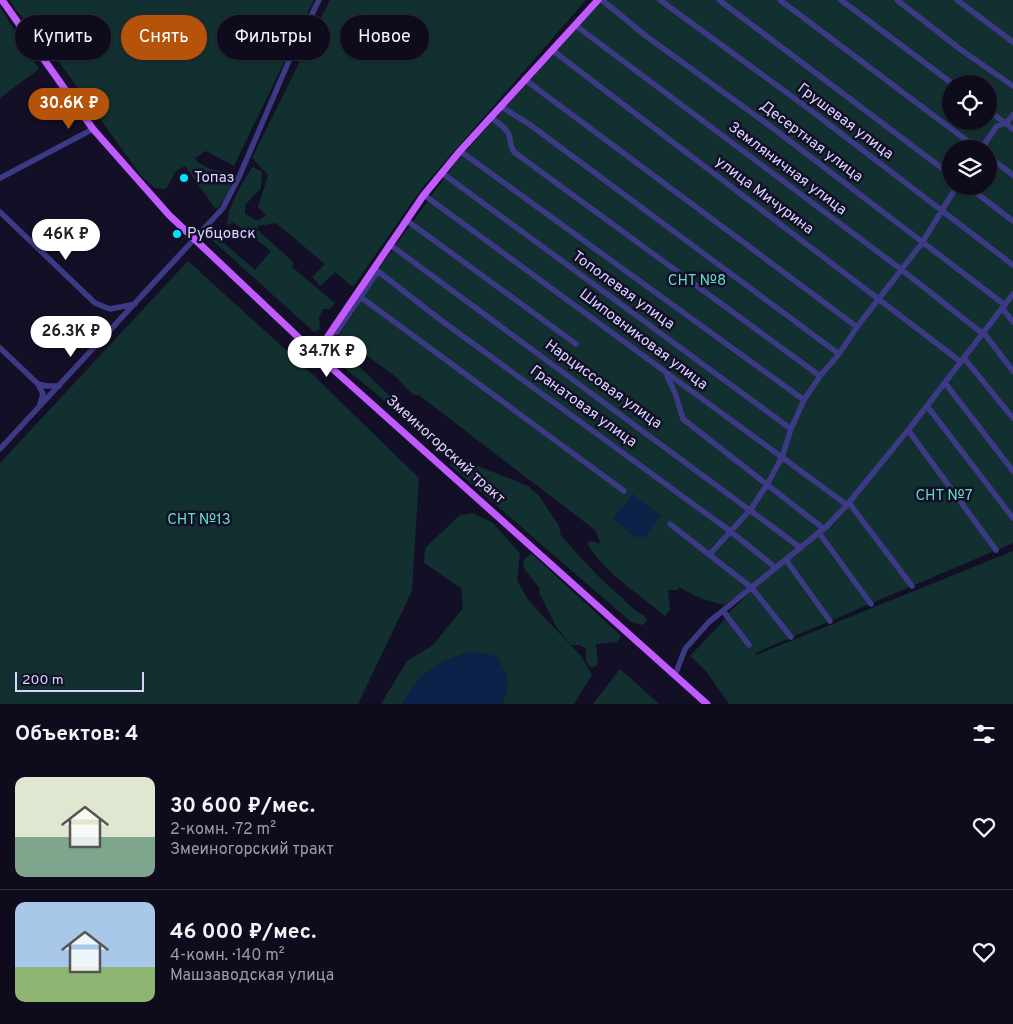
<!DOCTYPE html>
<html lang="ru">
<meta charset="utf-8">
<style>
:root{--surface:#0e0b1c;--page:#171425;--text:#f1f3f6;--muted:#9b9ba3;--line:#2e2b3b;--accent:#b45309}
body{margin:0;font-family:Overpass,sans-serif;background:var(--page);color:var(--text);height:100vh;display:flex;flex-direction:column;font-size:19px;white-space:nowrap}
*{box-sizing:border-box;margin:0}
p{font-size:16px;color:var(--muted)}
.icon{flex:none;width:28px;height:28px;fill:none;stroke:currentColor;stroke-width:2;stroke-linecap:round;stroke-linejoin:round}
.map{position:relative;height:704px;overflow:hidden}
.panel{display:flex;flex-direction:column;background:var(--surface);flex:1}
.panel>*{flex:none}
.guide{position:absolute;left:15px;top:15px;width:500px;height:45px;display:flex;gap:10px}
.buttons{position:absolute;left:942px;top:75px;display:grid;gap:10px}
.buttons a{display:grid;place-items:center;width:55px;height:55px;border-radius:50%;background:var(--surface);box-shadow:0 1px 4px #0004,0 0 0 1px var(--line);font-size:25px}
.scale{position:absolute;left:15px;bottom:12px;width:129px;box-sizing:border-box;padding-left:5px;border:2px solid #d9d4ff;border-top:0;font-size:14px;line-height:18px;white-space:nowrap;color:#d9d4ff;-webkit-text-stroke:4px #130f26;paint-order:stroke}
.price{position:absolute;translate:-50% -42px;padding:0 11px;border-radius:18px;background:#fff;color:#222;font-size:16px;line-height:32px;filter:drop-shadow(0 1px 2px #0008)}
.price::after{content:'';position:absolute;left:50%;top:30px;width:15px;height:11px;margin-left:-8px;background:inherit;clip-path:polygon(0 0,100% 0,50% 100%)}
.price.selected{background:var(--accent);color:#fff}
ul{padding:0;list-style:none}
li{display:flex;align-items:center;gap:15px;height:125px;padding:0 15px}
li+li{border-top:1px solid var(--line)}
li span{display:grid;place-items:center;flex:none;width:140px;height:100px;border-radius:10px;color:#555}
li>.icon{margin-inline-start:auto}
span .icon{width:60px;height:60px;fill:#fffc;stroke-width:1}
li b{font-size:21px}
h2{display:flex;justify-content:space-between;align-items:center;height:60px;padding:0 15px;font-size:21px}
.chip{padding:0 18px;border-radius:22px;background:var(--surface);box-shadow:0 1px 4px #0004,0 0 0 1px var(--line);font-size:18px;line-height:45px}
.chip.selected{background:var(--accent);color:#fff}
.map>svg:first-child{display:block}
.green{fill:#12302f;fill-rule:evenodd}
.water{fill:#0c2248}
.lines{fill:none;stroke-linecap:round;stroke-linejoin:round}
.minor{stroke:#3d3a85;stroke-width:5.5}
.major{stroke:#c25bff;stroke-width:7}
.poi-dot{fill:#00e5ff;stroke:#130f26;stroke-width:2}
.labels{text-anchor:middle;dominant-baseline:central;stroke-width:5;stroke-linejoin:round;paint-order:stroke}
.street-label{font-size:15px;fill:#d9d4ff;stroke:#130f26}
.poi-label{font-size:15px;fill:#d9d4ff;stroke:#130f26;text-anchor:start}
.park-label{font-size:15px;fill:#5fe0c0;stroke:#130f26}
</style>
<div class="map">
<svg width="1013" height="704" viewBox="0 0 1013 704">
<rect width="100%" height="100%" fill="#130f26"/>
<path class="green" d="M10 0H314L234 166 206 151 195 158C202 170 219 169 230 174 234 188 226 198 218 208L214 207 185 166 176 171 166 189 155 188 142 177 49 48 15 9Z
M330 0H586L422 188 353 287 335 272 320 286 312 277 325 264 276 223 258 226 257 229 294 263 292 267 335 303 330 309H323L319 317 320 329 314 332 212 240 216 236 255 270 271 251 233 222 228 225C224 214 245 176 253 167L262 172 261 188 245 205V214L258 221 266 215 258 207 268 175 252 158Z
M602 0H1013V543L755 653 756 655 1013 551V704H729L706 671 690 656 725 619 727 620 725 616 773 571 724 605 702 599 678 587V590H668L670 610 665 616C638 593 605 574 587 543L591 541 601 544 595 530 420 396 412 394 396 377 354 346H350L348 351 350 358 411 416 407 419 337 362 331 347 355 311 377 271 456 162ZM951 84H989V121H951ZM951 149H989V186H951Z
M0 7 39 69 0 98Z
M188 261 310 372 419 478 412 591 358 704H0V463Z
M448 454 528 486 540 497 559 526 561 536 597 575 636 611 645 616 647 621 642 625 631 622 451 466Z
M473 513 493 523 520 553 517 580 528 600 582 657 592 675 574 704H381L407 661 433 645 463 608 461 588 424 563 425 548 460 515Z
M531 553 621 636 617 642 596 644 598 665 591 668 586 661V649L579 645H571L557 628 539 593 540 589 523 567 524 560Z
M620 669 659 704H593Z"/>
<path class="water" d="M633 494 661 516 646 537H635L613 519Z
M469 651 496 656C509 676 512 681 502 704H402C421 669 434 665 469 651Z"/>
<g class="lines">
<path class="minor" d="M602 0 646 36 770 126 1005 305
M660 0 805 106 1013 265
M719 0 951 175
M780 0 978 149
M841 0 953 84
M897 0 960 49 1013 86
M957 0 1013 42
M575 25 902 270 983 334
M552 50 961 362
M524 79 857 327
M500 106 529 124 839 354
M989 111 1013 129
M490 117C497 122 506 127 509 135 511 142 510 146 514 152L820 376
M981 149 997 126 1006 123 1013 115
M460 151 804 400
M989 157 1013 175
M442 173 791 429
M0 178 93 129
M967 186 1013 221
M424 195 847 505
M0 212 95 303 110 309 135 304
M406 220 576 344
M389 244 801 548
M374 268 438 318 730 531 776 568
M362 298 624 491
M1002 308 1013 322
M332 333 337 332 378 271
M984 333 1013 371
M0 348 38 384 43 394 40 404
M964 358 1013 418
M667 376 675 393 683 419 824 529
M945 383 1013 471
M38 384 47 386H59
M927 406 1013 518
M908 430 996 550
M0 449 223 208 239 177 291 56 319 0
M849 503 912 586
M670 524 752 588 791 637
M819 533 871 604
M710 554 751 509 768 483 782 457 791 429 804 400 820 376 839 354 857 327 922 243 957 186
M786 560 830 621
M723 611 749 645
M675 675 685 649 709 622 827 526 847 505 913 424 1013 294"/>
<path class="major" d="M2 0 93 129 169 215 316 354 707 704
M316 354 423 196 460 151 598 0"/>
</g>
<g class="poi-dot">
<circle cx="184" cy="178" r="5"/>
<circle cx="177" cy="234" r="5"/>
</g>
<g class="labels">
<g class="street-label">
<text transform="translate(845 122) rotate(37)">Грушевая улица</text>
<text transform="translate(811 142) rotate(37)">Десертная улица</text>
<text transform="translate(787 169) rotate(37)">Земляничная улица</text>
<text transform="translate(764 196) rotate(37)">улица Мичурина</text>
<text transform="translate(623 291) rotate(36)">Тополевая улица</text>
<text transform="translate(643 340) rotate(37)">Шиповниковая улица</text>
<text transform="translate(603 385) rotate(36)">Нарциссовая улица</text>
<text transform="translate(583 407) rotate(36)">Гранатовая улица</text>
<text transform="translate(445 450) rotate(42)">Змеиногорский тракт</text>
</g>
<g class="poi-label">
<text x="194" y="178">Топаз</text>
<text x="187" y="234">Рубцовск</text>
</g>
<g class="park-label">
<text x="697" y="281">СНТ №8</text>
<text x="944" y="496">СНТ №7</text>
<text x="199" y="520">СНТ №13</text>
</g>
</g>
</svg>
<div class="buttons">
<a><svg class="icon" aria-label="locate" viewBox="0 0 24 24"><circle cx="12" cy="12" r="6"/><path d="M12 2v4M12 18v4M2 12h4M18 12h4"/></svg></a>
<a><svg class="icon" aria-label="layers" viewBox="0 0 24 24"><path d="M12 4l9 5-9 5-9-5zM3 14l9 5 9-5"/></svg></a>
</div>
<div class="scale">200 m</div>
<b class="price selected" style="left:69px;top:130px">30.6K ₽</b>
<b class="price" style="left:66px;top:261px">46K ₽</b>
<b class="price" style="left:71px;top:358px">26.3K ₽</b>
<b class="price" style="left:327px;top:378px">34.7K ₽</b>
<div class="guide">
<a class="chip">Купить</a>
<a class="chip selected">Снять</a>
<a class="chip">Фильтры</a>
<a class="chip">Новое</a>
</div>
</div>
<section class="panel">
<h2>Объектов: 4<svg class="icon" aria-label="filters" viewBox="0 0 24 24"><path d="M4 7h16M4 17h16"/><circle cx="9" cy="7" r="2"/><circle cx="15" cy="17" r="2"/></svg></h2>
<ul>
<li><span style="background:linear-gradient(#dfe7d0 60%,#7fa58c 0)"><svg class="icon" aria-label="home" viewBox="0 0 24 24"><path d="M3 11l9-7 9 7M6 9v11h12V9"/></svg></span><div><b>30 600 ₽/мес.</b><p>2-комн. · 72 m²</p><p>Змеиногорский тракт</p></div><svg class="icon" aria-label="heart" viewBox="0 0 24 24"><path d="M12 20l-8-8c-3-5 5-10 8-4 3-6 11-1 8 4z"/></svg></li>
<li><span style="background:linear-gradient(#a9c7e8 65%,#8fb573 0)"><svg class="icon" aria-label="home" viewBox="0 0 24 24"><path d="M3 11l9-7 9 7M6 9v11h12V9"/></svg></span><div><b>46 000 ₽/мес.</b><p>4-комн. · 140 m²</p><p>Машзаводская улица</p></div><svg class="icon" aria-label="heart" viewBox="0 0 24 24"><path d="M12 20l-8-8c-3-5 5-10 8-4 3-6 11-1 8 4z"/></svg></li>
</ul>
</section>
